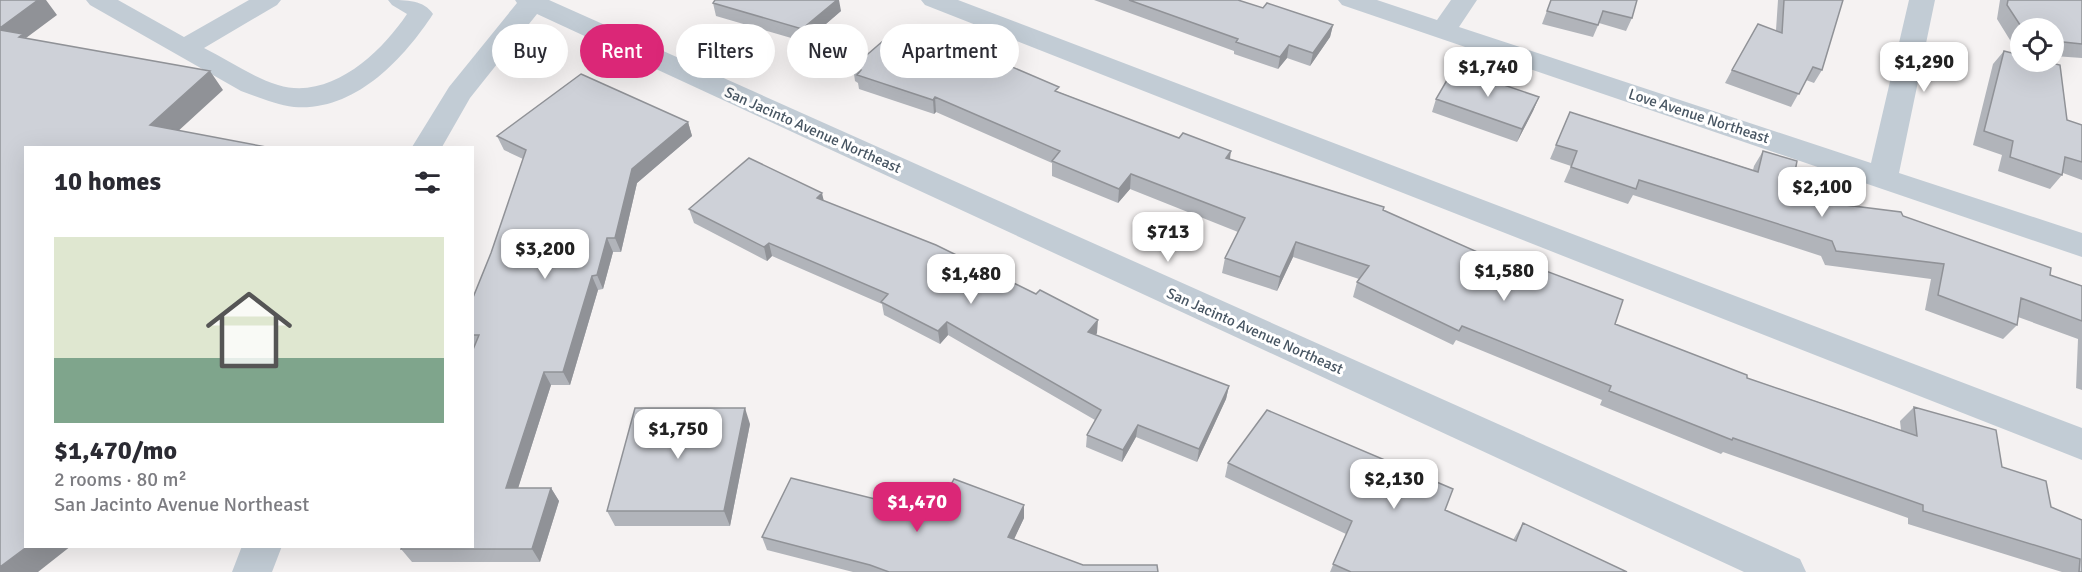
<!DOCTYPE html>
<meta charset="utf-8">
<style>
:root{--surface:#fff;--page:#f7f7f7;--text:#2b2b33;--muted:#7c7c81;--line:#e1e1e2;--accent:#db2777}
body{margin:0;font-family:Signika,sans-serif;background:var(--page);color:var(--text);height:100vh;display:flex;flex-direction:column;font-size:22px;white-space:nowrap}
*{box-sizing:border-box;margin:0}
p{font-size:20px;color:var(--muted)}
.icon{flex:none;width:33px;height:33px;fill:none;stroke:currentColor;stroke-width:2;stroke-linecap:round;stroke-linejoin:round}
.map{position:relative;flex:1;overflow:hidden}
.sheet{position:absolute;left:24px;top:146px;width:450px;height:402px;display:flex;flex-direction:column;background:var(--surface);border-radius:0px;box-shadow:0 6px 24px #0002}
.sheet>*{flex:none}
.hud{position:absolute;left:492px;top:24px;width:570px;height:54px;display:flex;gap:12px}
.controls{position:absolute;left:2010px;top:18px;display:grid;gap:12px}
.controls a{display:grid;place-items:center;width:54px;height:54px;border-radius:50%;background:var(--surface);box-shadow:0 6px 24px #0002;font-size:30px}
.price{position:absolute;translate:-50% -51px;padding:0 14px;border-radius:12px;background:#fff;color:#222;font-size:20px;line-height:39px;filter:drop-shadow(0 2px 3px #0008)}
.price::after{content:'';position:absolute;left:50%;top:36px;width:18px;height:14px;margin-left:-9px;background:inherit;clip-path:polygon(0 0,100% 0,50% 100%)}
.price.selected{background:var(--accent);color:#fff}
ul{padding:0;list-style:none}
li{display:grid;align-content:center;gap:12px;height:318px;padding:0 30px}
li+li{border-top:2px solid var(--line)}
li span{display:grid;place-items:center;height:186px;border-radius:0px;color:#555}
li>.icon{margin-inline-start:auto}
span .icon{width:108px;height:108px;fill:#fffc;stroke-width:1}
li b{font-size:26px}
h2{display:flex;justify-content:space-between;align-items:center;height:72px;padding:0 30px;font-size:26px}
.chip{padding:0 21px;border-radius:27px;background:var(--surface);box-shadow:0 6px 24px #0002;font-size:21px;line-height:54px}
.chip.selected{background:var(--accent);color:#fff}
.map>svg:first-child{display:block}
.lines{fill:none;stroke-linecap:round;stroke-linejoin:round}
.minor{fill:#c2ccd5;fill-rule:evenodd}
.wall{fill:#b1b4ba}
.shaded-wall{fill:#909297}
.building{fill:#ced1d8;stroke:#909297;stroke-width:1.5}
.labels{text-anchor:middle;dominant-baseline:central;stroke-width:6;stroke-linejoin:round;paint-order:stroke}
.street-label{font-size:15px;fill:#475562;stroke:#fff}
</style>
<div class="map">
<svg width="2082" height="572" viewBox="0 0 2082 572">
<rect width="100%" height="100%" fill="#f5f2f2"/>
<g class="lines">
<path class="minor" d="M86 0H118L184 37 249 0H281L277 5 204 48C228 60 252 77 278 85 330 101 381 53 407 14L392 5 388 0C407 0 424 0 433 14 403 60 354 112 294 107 276 105 258 97 241 91L90 5Z
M515 0H549L1800 559 1806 572H1744L537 14 470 98 442 147H412L449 87 517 3Z
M921 0H958L2082 428V460L925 5Z
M1338 0H1377L1437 20 1451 0H1477L1459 27 1871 163 1909 0H1935L1899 173 2082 233V257L1342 5Z
M242 546H282L272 572H232Z"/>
</g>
<path class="wall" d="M1094 0H1238L1263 8 1333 25 1330 37 1310 66 1287 58 1278 69 1234 54V51Z
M1551 0H1637L1632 18 1626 31 1599 23 1593 37 1542 24Z
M1778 0H1843L1822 70 1814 83 1806 80 1791 107 1725 83 1732 70 1776 30Z
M2000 0H2082V58L2054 56V28H2020V53H2018L1997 19Z
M713 3 841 11 805 42 716 16Z
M2004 51 2067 120 2082 125V180L2063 173 2062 175 2050 189 1998 171 2002 155 1973 145 1993 64Z
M853 67 979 70 1059 92 1230 159 1383 210 1615 324 1747 378 1901 430 1900 421 1914 407 2002 467 2051 507 2082 520V572H2062L1908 524V518L1723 452 1721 454 1600 405 1602 400 1456 340 1453 345 1353 297 1357 282 1359 279 1293 257 1277 291 1222 273 1225 258 1238 232 1130 189 1118 203 1052 176V163L936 112 934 114 859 89 858 83 855 81Z
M1539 97 1533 111 1517 142 1432 112 1436 99Z
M1570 112 1753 170 1754 166 1763 151 1790 198 1903 216 2050 275 2082 286V390L2076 388 2078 339 2018 317 2017 325 2003 339 1925 310 1931 279 1825 265 1821 256 1633 195 1628 204 1564 182 1571 166 1550 159Z
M688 122 692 136 637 183 621 252H613L603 289 598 290 570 385H551L518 488H551L559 501 540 562H412L401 549 472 546 474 349H472V300L491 253 523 159 504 150 497 136Z
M823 201 1097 333 1096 335 1229 386 1226 399 1197 462 1136 437 1122 462 1086 447 1087 435 1095 420 948 335 940 344 884 315 882 304 772 256 767 261 694 223 689 209Z
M750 424 730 526H615L607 511Z
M1228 463 1445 510 1513 540 1523 523 1627 572H1330L1346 534 1225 477Z
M935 514 1024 518 1014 539 1083 565 1158 572H853L767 550 762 537Z"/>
<path class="shaded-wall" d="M38 0H46L57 15 26 38 0 34V28Z
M837 0H839L841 11 805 42 802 29Z
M1333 25 1330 37 1310 66 1313 53Z
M1289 45 1287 58 1278 69 1280 57Z
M210 71 223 90 164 144 150 125Z
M935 97 936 112 934 114 933 100Z
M1539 97 1533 111 1517 142 1522 129Z
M688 122 692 136 637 183 621 252 615 238 632 169Z
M1231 151 1229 166 1226 158Z
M1131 174 1130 189 1118 203 1119 189Z
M822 193 825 206 817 198Z
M607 238 613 252 603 289 597 275Z
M1296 242 1293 257 1277 291 1280 277Z
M769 243 772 256 767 261 764 247Z
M592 276 598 290 570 385 563 372Z
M1098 320 1097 333 1087 345 1088 332Z
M947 322 948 335 940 344 938 331Z
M544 372 551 385 514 501 506 488Z
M1229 386 1226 399 1197 462 1199 449Z
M745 408 750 424 730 526 724 511Z
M1138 425 1136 437 1122 462 1123 450Z
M551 488 559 501 540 562 532 549Z
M1024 505V518L1009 550 1008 537Z
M28 546H71L38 572H0V567Z"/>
<path class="building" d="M0 0H38L0 28Z
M715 0H837L802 29 713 3Z
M1129 0H1238L1263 8 1267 3 1333 25 1313 53 1289 45 1280 57 1236 42 1238 39Z
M1551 0H1637L1632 18 1603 11 1598 25 1547 11Z
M1784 0H1843L1822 70 1813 67 1799 94 1732 70 1758 24 1782 33Z
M2008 0H2082V44L2054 41V28H2022L2007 5Z
M0 30 23 34 19 37 210 71 150 125 266 147H26V546H28L0 567Z
M884 40 979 70 991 58 1059 87 1055 91 1179 138 1183 133 1231 151 1226 158 1384 207 1383 210 1511 267 1514 259 1623 300 1615 324 1747 375V378L1917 436 1914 407 1996 430 2002 467 2046 481 2051 507 2082 520V572H2079L2080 559 1923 511V505L1733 438 1732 440 1609 391 1611 386 1462 326 1459 331 1357 282 1369 266 1296 242 1280 277 1225 258 1245 218 1131 174 1119 189 1052 161 1060 151 935 97 933 100 857 75 861 70 853 67Z
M2004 51 2020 55V62H2047L2060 65 2067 120 2082 125V162L2065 157 2062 175 2010 157 2013 141 1984 131Z
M1454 68 1539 97 1522 129 1436 99Z
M581 74 688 122 632 169 615 238H607L597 275 592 276 563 372H544L506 488H551L532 549H401L402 546H472V352L479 335H472V300L491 253 526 150 497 136Z
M1570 112 1758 172 1763 151 1797 161 1790 198 1901 212 1903 216 2051 268 2050 275 2082 286V321L2021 298 2017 325 1938 295 1944 264 1836 251 1832 241 1639 180 1636 189 1571 167 1577 151 1556 145Z
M749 158 822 193 817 198 936 245 1036 294 1040 290 1098 320 1088 332 1229 386 1199 449 1138 425 1123 450 1087 435 1101 410 947 322 938 331 881 302 888 294 769 243 764 247 689 209Z
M635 408H745L724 511H607Z
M1267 410 1453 489 1445 510 1516 541 1523 523 1627 572H1351L1333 564 1352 521 1228 463Z
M791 478 935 514 954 479 1024 505 1008 537 1083 565H1157L1158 572H889L870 565 762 537Z"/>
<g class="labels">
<g class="street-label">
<text transform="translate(1699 116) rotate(18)">Love Avenue Northeast</text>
<text transform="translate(813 130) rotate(24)">San Jacinto Avenue Northeast</text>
<text transform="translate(1255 331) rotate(24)">San Jacinto Avenue Northeast</text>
</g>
</g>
</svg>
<div class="controls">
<a><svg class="icon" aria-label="locate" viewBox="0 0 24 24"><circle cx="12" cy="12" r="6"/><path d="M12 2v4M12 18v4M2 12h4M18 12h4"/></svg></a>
</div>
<b class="price" style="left:1924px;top:93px">$1,290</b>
<b class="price" style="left:1488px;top:98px">$1,740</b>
<b class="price" style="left:1822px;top:218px">$2,100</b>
<b class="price" style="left:1168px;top:263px">$713</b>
<b class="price" style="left:545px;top:280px">$3,200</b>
<b class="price" style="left:1504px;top:302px">$1,580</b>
<b class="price" style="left:971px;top:305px">$1,480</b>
<b class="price" style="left:678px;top:460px">$1,750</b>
<b class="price" style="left:1394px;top:510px">$2,130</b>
<b class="price selected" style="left:917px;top:533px">$1,470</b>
<div class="hud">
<a class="chip">Buy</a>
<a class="chip selected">Rent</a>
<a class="chip">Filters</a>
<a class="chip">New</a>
<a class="chip">Apartment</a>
</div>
<section class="sheet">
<h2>10 homes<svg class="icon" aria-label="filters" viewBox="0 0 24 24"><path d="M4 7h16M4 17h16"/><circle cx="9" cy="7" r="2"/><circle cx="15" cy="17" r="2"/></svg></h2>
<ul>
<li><span style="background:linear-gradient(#dfe7d0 65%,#7fa58c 0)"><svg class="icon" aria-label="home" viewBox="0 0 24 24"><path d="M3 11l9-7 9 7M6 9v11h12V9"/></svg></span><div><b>$1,470/mo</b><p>2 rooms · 80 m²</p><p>San Jacinto Avenue Northeast</p></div></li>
</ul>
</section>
</div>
